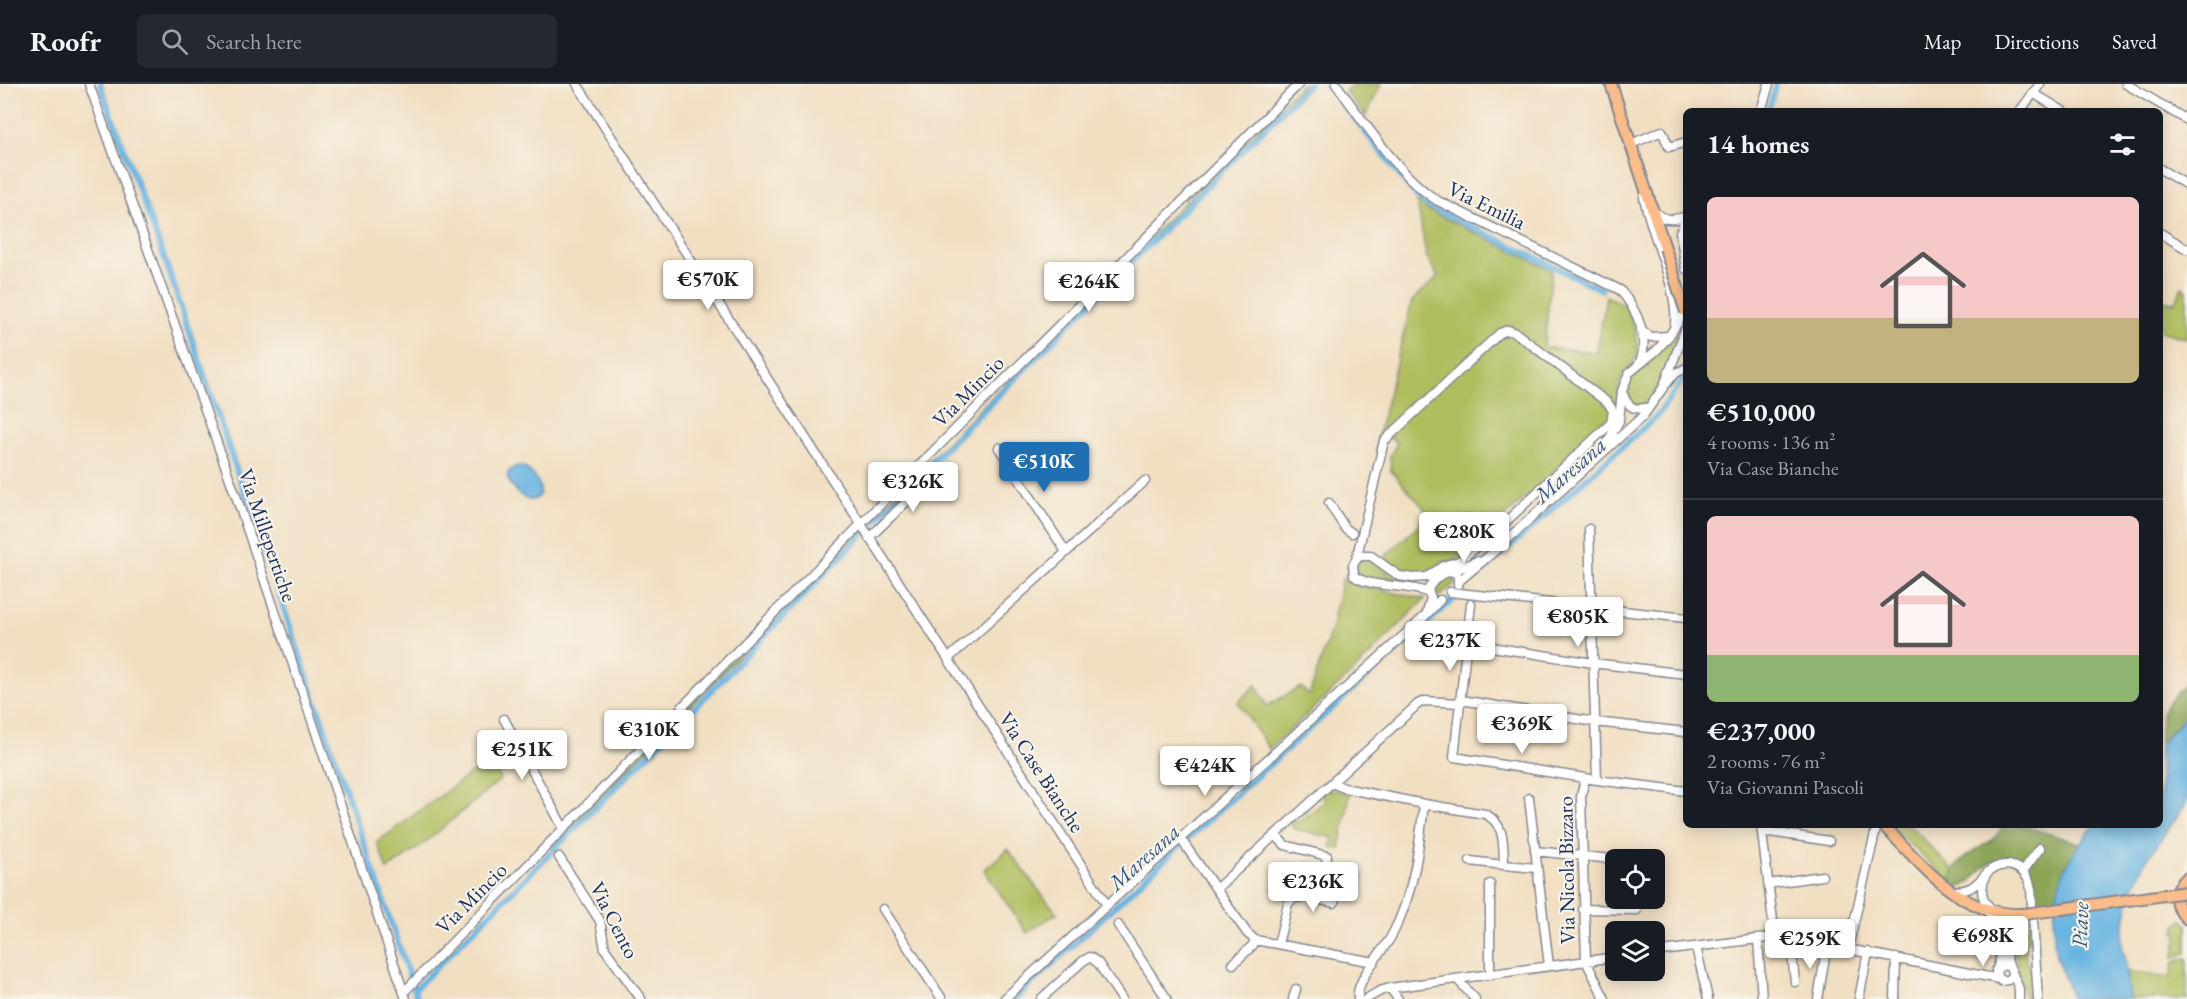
<!DOCTYPE html>
<meta charset="utf-8">
<style>
:root{--surface:#171b24;--page:#242831;--text:#f1f3f6;--muted:#9ea1a6;--line:#363941;--accent:#1f6fb2}
body{margin:0;font-family:"EB Garamond",serif;background:var(--page);color:var(--text);height:100vh;display:flex;flex-direction:column;font-size:22px;white-space:nowrap}
*{box-sizing:border-box;margin:0}
p{font-size:20px;color:var(--muted)}
.icon{flex:none;width:33px;height:33px;fill:none;stroke:currentColor;stroke-width:2;stroke-linecap:round;stroke-linejoin:round}
.map{position:relative;flex:1;overflow:hidden}
.panel{position:absolute;left:1683px;top:24px;width:480px;height:720px;display:flex;flex-direction:column;background:var(--surface);border-radius:9px;box-shadow:0 3px 15px #0003}
.panel>*{flex:none}
.tools{position:absolute;left:1605px;top:765px;display:grid;gap:12px}
.tools a{display:grid;place-items:center;width:60px;height:60px;border-radius:9px;background:var(--surface);box-shadow:0 3px 15px #0003;font-size:30px}
.price{position:absolute;translate:-50% -51px;padding:0 14px;border-radius:6px;background:#fff;color:#222;font-size:20px;line-height:39px;filter:drop-shadow(0 2px 3px #0008)}
.price::after{content:'';position:absolute;left:50%;top:36px;width:18px;height:14px;margin-left:-9px;background:inherit;clip-path:polygon(0 0,100% 0,50% 100%)}
.price.current{background:var(--accent);color:#fff}
ul{padding:0;list-style:none}
li{display:grid;align-content:center;gap:12px;height:318px;padding:0 24px}
li+li{border-top:2px solid var(--line)}
li span{display:grid;place-items:center;height:186px;border-radius:9px;color:#555}
li>.icon{margin-inline-start:auto}
span .icon{width:108px;height:108px;fill:#fffc;stroke-width:1}
li b{font-size:26px}
h2{display:flex;justify-content:space-between;align-items:center;height:72px;padding:0 24px;font-size:26px}
header{display:flex;align-items:center;gap:36px;box-sizing:border-box;height:84px;padding:0 30px;background:var(--surface);border-bottom:2px solid var(--line)}
header strong{font-size:28px}
nav{display:flex;gap:33px;margin-inline-start:auto;font-size:21px}
.search{width:420px;height:54px;background:var(--page);display:flex;align-items:center;gap:15px;box-sizing:border-box;padding:0 21px;border-radius:9px;color:var(--muted);font-size:22px}
.map>svg:first-child{display:block}
.green{fill:#b0be61;stroke:#667660;stroke-width:1.5}
.forest{fill:#8ca557;stroke:#546a5a;stroke-width:1.5}
.water{fill:#67b4e1;stroke:#4172a0;stroke-width:1.5}
.lines{fill:none;stroke-linecap:round;stroke-linejoin:round}
.canal{stroke:#67b4e1;stroke-width:6}
.minor-casing{stroke:#868790;stroke-width:11}
.major-casing{stroke:#868790;stroke-width:14}
.minor{stroke:#fff;stroke-width:8}
.major{stroke:#f9bc8a;stroke-width:10}
.major-bridge-casing{stroke:#868790;stroke-width:14;stroke-linecap:butt}
.major-bridge{stroke:#f9bc8a;stroke-width:10}
.labels{text-anchor:middle;dominant-baseline:central;stroke-width:4.5;stroke-linejoin:round;paint-order:stroke}
.street-label{font-size:21px;fill:#1b2f5e;stroke:#f7f3e8}
.water-label{font-size:22px;font-style:italic;fill:#325785;stroke:#f7f3e8}
</style>
<header>
<strong>Roofr</strong>
<div class="search"><svg class="icon" aria-label="search" viewBox="0 0 24 24"><circle cx="10" cy="10" r="6"/><path d="M15 15l6 6"/></svg>Search here</div>
<nav><a>Map</a><a>Directions</a><a>Saved</a></nav>
</header>
<div class="map">
<svg width="2187" height="915" viewBox="0 0 2187 915">
<rect width="100%" height="100%" fill="#f7f3e8"/>
<filter id="ink" filterUnits="userSpaceOnUse"><feTurbulence type="fractalNoise" baseFrequency=".0167" numOctaves="2"/><feDisplacementMap in="SourceGraphic" scale="12" xChannelSelector="R" yChannelSelector="G"/><feConvolveMatrix kernelMatrix="1 2 1 2 8 2 1 2 1" color-interpolation-filters="sRGB"/></filter>
<filter id="wash" filterUnits="userSpaceOnUse"><feTurbulence type="fractalNoise" baseFrequency=".008" numOctaves="4" result="noise"/><feDisplacementMap in="SourceGraphic" scale="24" xChannelSelector="R" yChannelSelector="G"/><feGaussianBlur stdDeviation="1.35" result="paint"/><feColorMatrix in="noise" values="0 0 0 0 0 0 0 0 0 0 0 0 0 0 0 0 0 1.4 0 .05"/><feComposite in="paint" operator="in"/></filter>
<g filter="url(#wash)">
<rect width="100%" height="100%" fill="#f1dfc2"/>
<path class="green" d="M1302 0H1307L867 441 866 440Z
M1353 0H1381L1366 32 1345 7Z
M1417 117 1426 125 1552 186 1544 263 1597 268 1606 212 1625 221 1637 250 1635 252 1639 265 1635 276 1623 291 1619 299 1618 322 1608 337 1497 440 1493 436 1489 439 1492 444 1464 471 1427 491H1405L1382 475 1430 431 1391 387 1390 371 1397 360 1390 353 1376 366 1379 346 1412 217 1438 193 1426 171Z
M2182 203 2187 206V253L2185 254 2160 247V216L2176 218Z
M1675 249 1680 252 1657 305 1649 317 1640 322 1632 320 1626 307 1632 290Z
M862 442 864 444 552 763 550 761Z
M1366 473 1400 496 1406 498 1378 497 1360 493 1356 487 1357 478Z
M1448 491 1454 492V500L1440 512 1433 511 1432 504Z
M1342 494 1361 502 1425 515 1353 588 1269 665 1238 618 1256 601 1267 622 1301 603 1309 612 1332 543Z
M489 676 501 695 422 761 387 786 377 758Z
M1329 705 1350 709 1340 765 1331 763 1333 754 1295 745 1290 741 1295 737 1299 738 1325 717 1322 712Z
M1889 741H1910L1954 788 1951 799Z
M1008 765 1042 811 1057 829 1027 849 984 786Z
M1327 783 1363 792 1359 809 1332 804 1329 813 1297 807 1291 810 1272 806 1277 790 1322 800Z
M2027 835 2031 854 2025 859 2026 877 2033 889 2035 915H2025L2011 852 2015 838Z
M2183 836 2187 840V869L2174 873 2178 849 2175 848 2176 842Z
M2187 874V915H2130L2127 887 2170 894 2174 878Z"/>
<path class="forest" d="M2187 599 2186 632 2182 641 2172 645 2160 658C2160 623 2162 624 2187 599Z
M2003 741H2021L2083 760 2060 817 2037 822C2036 813 2037 803 2034 794 2027 776 2003 770 1987 781 1975 790 1975 798 1958 804L1951 799C1952 794 1953 788 1955 784 1966 766 1996 761 2003 741Z"/>
<path class="water" d="M516 382C524 382 526 384 532 390 551 410 534 426 517 408 511 401 506 397 508 388Z
M2187 631V718L2146 777 2135 801 2128 822 2122 855 2123 870H2125L2130 915H2072C2069 899 2059 886 2056 871 2051 841 2054 802 2070 775 2077 763 2086 752 2094 741H2160V661Z"/>
<g class="lines">
<path class="canal" d="M100 0 165 176 417 915
M1327 0 1416 111 1427 121 1602 206
M1768 27 1776 0
M1472 496 1658 331 1683 295
M414 906 688 631 949 361 1309 0
M1015 915 1187 755 1456 513"/>
</g>
</g>
<g filter="url(#ink)">
<g class="lines">
<defs>
<path id="minor" d="M89 0 237 415 406 915
M577 0 1107 821
M1336 0C1363 36 1400 94 1438 117L1620 206C1637 226 1651 255 1639 280
M2126 0 2187 36
M2033 9 2063 27
M1761 27 1769 0
M2020 27 2040 0
M1631 60 1662 47 1669 63 1686 58
M2160 85 2187 101
M1644 113C1651 151 1679 205 1675 240
M1654 127C1663 137 1674 137 1686 132
M1686 135 1680 148 1686 185
M2160 149 2187 165
M1508 246 1516 249 1608 319 1613 327 1611 339 1498 445 1459 477 1443 482 1427 493 1413 494 1399 492 1371 472H1360L1356 476 1384 357 1500 249Z
M1641 246 1651 253 1669 252
M1667 299 1674 290 1686 284
M1623 310C1628 324 1635 327 1649 323
M1606 361 1619 337 1622 307 1629 289 1657 266 1669 252 1678 238 1685 221
M999 364 1066 468
M1329 419 1345 444 1352 449
M1589 445 1597 696
M869 454 938 387
M1356 476 1353 481 1354 492C1373 505 1406 499 1429 509
M1453 487 1477 477
M1459 497 1497 465 1643 332 1663 304 1686 244
M1450 508 1686 534
M1471 520 1454 673 1597 696 1686 707
M1427 528 1431 514 1428 506C1432 496 1443 488 1453 487L1458 492V500
M1466 559 1593 579 1686 590
M948 575 1145 397
M1461 616 1595 638 1686 648
M504 635 564 745
M1585 694 1581 713 1586 877 1605 915
M1332 699 1344 704 1424 720C1419 764 1414 810 1392 851 1383 868 1355 896 1358 915
M1529 714 1549 882
M1424 720 1485 730C1506 740 1503 761 1504 781L1537 784
M1761 741 1775 853
M1762 749 1770 748 1829 757
M1275 751 1285 761 1327 772 1326 779
M1180 754 1247 849 1255 856 1374 878
M1535 767 1621 776
M559 773 600 837 605 865 641 915
M1470 777 1504 781
M2023 787 2040 764
M1985 793C1980 807 1981 817 1993 826
M1490 800V891
M1768 800 1822 792
M1217 804 1418 620 1424 617 1460 619
M1951 807C1957 807 1964 807 1970 804 1979 800 1984 790 1992 785 2011 775 2028 786 2031 805L2038 915
M883 825 942 915
M1583 825 1637 826
M1985 826C2003 835 2002 865 1998 883
M1118 841 1167 915
M1790 853 1795 898
M1758 855 1762 915
M1278 860 1288 820C1297 806 1320 817 1334 819L1336 808
M1696 863 1708 915
M1848 864 1877 741
M1654 868 1782 852 1999 895
M1233 880 1253 861 1255 856
M2009 882C2004 866 1998 844 2011 830
M2012 891 2008 896 2001 897 1997 893 1996 886 2003 881 2010 883 2019 905V915
M1457 895 1475 915
M1390 904 1398 915
M404 908 861 440 1299 0
M1004 915 1425 532 1440 516
M1041 915 1083 877 1090 873 1098 879 1122 915
M1293 915 1296 905
M1366 915 1380 907 1390 904 1616 873
M1818 915 1827 860
M1859 915 1868 868
M1895 915 1896 874"/>
<path id="major" d="M1611 0 1665 164
M1883 741C1924 782 1960 833 2024 830
M2187 794C2172 807 2173 821 2187 835"/>
</defs>
<use href="#minor" class="minor-casing"/>
<use href="#major" class="major-casing"/>
<use href="#minor" class="minor"/>
<use href="#major" class="major"/>
<defs>
<path id="major-bridge" d="M1665 164 1686 228
M2024 830 2187 808"/>
</defs>
<use href="#major-bridge" class="major-bridge-casing"/>
<use href="#major-bridge" class="major-bridge"/>
</g>
</g>
<g class="labels">
<g class="street-label">
<text transform="translate(1487 121) rotate(26)">Via Emilia</text>
<text transform="translate(968 307) rotate(-45)">Via Mincio</text>
<text transform="translate(268 451) rotate(71)">Via Millepertiche</text>
<text transform="translate(1042 688) rotate(57)">Via Case Bianche</text>
<text transform="translate(1566 786) rotate(-91)">Via Nicola Bizzaro</text>
<text transform="translate(471 814) rotate(-45)">Via Mincio</text>
<text transform="translate(615 836) rotate(63)">Via Cento</text>
</g>
<g class="water-label">
<text transform="translate(1570 386) rotate(-41)">Maresana</text>
<text transform="translate(1144 773) rotate(-42)">Maresana</text>
<text transform="translate(2080 841) rotate(-88)">Piave</text>
</g>
</g>
</svg>
<div class="tools">
<a><svg class="icon" aria-label="locate" viewBox="0 0 24 24"><circle cx="12" cy="12" r="6"/><path d="M12 2v4M12 18v4M2 12h4M18 12h4"/></svg></a>
<a><svg class="icon" aria-label="layers" viewBox="0 0 24 24"><path d="M12 4l9 5-9 5-9-5zM3 14l9 5 9-5"/></svg></a>
</div>
<b class="price" style="left:708px;top:227px">€570K</b>
<b class="price" style="left:1089px;top:229px">€264K</b>
<b class="price current" style="left:1044px;top:409px">€510K</b>
<b class="price" style="left:913px;top:429px">€326K</b>
<b class="price" style="left:1464px;top:479px">€280K</b>
<b class="price" style="left:1578px;top:564px">€805K</b>
<b class="price" style="left:1450px;top:588px">€237K</b>
<b class="price" style="left:1522px;top:671px">€369K</b>
<b class="price" style="left:649px;top:677px">€310K</b>
<b class="price" style="left:522px;top:697px">€251K</b>
<b class="price" style="left:1205px;top:713px">€424K</b>
<b class="price" style="left:1313px;top:829px">€236K</b>
<b class="price" style="left:1983px;top:883px">€698K</b>
<b class="price" style="left:1810px;top:886px">€259K</b>
<section class="panel">
<h2>14 homes<svg class="icon" aria-label="filters" viewBox="0 0 24 24"><path d="M4 7h16M4 17h16"/><circle cx="9" cy="7" r="2"/><circle cx="15" cy="17" r="2"/></svg></h2>
<ul>
<li><span style="background:linear-gradient(#f6c9c9 65%,#c2b280 0)"><svg class="icon" aria-label="home" viewBox="0 0 24 24"><path d="M3 11l9-7 9 7M6 9v11h12V9"/></svg></span><div><b>€510,000</b><p>4 rooms · 136 m²</p><p>Via Case Bianche</p></div></li>
<li><span style="background:linear-gradient(#f6c9c9 75%,#8fb573 0)"><svg class="icon" aria-label="home" viewBox="0 0 24 24"><path d="M3 11l9-7 9 7M6 9v11h12V9"/></svg></span><div><b>€237,000</b><p>2 rooms · 76 m²</p><p>Via Giovanni Pascoli</p></div></li>
</ul>
</section>
</div>
